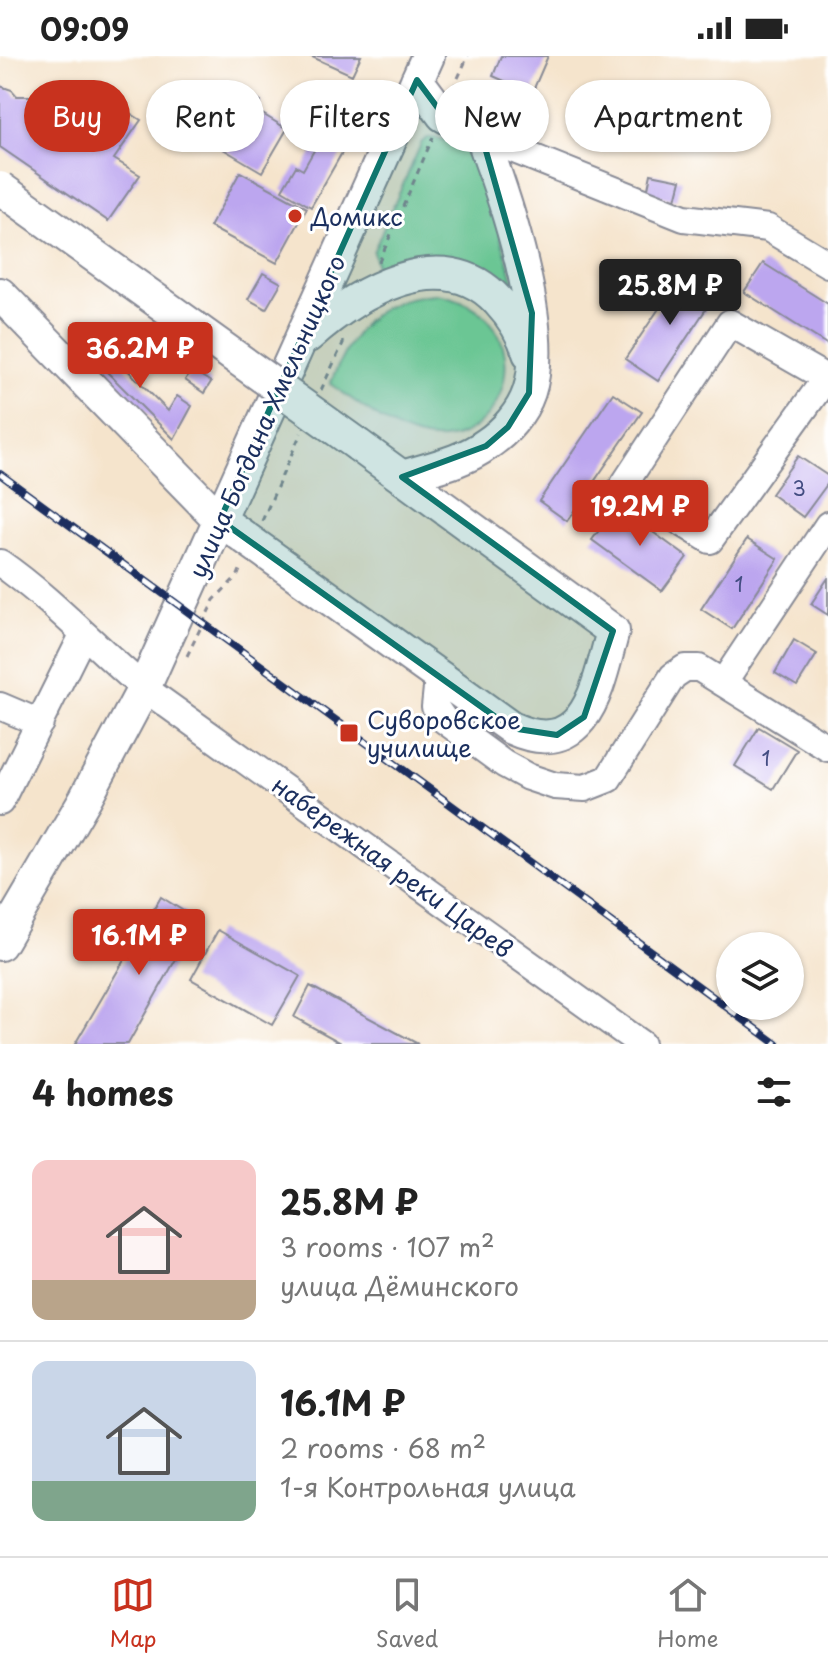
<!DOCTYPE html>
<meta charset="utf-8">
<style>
:root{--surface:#fff;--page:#f2f2f2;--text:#222;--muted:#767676;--line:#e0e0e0;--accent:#c8321e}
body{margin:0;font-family:"Playpen Sans",sans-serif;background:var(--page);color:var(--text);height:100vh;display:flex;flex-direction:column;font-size:30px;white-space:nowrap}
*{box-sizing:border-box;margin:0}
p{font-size:26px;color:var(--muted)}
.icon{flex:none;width:44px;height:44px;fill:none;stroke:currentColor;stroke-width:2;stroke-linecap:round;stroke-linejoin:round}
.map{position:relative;height:988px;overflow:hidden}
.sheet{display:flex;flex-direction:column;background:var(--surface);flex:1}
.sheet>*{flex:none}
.banner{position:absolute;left:24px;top:24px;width:780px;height:72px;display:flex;gap:16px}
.tools{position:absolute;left:716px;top:876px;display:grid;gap:16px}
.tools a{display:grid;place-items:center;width:88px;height:88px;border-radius:50%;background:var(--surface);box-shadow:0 2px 6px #0004;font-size:40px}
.price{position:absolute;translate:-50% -68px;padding:0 18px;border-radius:8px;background:var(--accent);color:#fff;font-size:26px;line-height:52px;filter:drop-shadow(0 2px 4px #0008)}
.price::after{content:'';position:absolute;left:50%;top:48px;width:24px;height:18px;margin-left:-12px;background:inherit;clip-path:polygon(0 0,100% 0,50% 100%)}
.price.active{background:#222;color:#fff}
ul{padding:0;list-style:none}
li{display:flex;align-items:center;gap:24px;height:200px;padding:0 32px}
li+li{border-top:2px solid var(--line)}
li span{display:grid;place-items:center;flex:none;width:224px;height:160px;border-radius:16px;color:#555}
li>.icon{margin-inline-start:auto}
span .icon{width:96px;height:96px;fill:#fffc;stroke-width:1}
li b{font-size:34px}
h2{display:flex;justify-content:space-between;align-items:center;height:96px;padding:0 32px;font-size:34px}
.pill{padding:0 28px;border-radius:36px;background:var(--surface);box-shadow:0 2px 6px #0004;font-size:28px;line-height:72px}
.pill.active{background:var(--accent);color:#fff}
.status{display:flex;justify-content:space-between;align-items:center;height:56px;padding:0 40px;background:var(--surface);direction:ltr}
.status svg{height:22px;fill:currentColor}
.menu{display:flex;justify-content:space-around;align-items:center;height:112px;border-top:2px solid var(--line);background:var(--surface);font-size:22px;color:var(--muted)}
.menu a{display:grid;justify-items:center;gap:4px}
.menu .active{color:var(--accent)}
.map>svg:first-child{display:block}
.green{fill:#82da9e;stroke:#4e847e;stroke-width:2}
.building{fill:#bca6ef}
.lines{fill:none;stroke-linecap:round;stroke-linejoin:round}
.minor-casing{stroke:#888a95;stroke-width:30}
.major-casing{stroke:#888a95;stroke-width:36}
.path{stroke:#888a95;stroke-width:3;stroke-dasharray:6 6;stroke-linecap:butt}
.minor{stroke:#fff;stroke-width:26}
.major{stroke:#fff;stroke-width:32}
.rail-casing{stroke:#1b2f5e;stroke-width:8}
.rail{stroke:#fff;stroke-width:5;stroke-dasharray:15;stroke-linecap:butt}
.major-bridge-casing{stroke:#888a95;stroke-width:36;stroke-linecap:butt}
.major-bridge{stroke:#fff;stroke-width:32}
.marked{fill:#0f766e;fill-opacity:0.2;stroke:#0f766e;stroke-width:6;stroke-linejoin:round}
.poi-dot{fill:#c8321e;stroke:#fff;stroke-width:3}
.labels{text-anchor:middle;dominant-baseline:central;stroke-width:6;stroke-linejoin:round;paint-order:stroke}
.number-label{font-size:20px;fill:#434d82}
.poi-label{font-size:24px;fill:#1b2f5e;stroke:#fff;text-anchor:start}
.street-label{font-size:24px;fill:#1b2f5e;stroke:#fff}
</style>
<div class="status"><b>09:09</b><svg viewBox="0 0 49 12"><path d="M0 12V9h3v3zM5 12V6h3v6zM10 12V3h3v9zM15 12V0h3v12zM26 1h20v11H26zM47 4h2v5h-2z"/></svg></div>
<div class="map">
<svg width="828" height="988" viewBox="0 0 828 988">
<rect width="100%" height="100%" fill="#fff"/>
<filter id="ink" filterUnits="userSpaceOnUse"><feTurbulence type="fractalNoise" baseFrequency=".0125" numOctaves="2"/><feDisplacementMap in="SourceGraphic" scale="16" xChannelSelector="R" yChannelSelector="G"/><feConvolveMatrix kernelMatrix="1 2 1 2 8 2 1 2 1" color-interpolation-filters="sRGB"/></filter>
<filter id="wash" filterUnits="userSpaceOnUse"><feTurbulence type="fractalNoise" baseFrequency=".006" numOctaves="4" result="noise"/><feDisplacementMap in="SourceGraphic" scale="32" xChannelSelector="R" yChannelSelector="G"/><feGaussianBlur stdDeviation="1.8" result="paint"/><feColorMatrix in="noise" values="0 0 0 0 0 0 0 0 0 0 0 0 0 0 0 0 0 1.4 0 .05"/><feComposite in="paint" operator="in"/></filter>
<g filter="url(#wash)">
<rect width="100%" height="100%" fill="#f5e4cc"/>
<path class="green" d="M428 82C449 81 465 91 478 106L520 246 377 211 373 196 422 86Z
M436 238C548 256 510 397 425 382 391 376 358 346 330 328 353 274 373 242 436 238Z"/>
<g id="blocks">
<path class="building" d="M310 0H361L352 19Z
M501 0H548L532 37 493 20Z
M0 30 12 34 17 40H43L51 30 67 40 104 41 141 64 114 103 140 119 108 165 0 91Z
M243 35 261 46 256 54 287 73 262 116 218 90 229 72 222 69Z
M321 82 343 95 311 151 282 134 296 110 303 114Z
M240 116 307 152 277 207 210 171Z
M651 118 681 124 676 144 647 137Z
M763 207 828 248V289L744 236Z
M263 217 281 227 266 253 248 243Z
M683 217 716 238 658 325 625 303Z
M94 280 168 355 177 340 192 350 174 383 84 293Z
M192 314 211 326 204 337 185 324Z
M613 337 642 356 567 465 539 445Z
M798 400 828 420V427L803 461 771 438Z
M617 450 687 501 662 535 592 484Z
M747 483 778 503 732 573 701 553Z
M828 522V559L811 548Z
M794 584 817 598 797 630 775 617Z
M759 671 797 694 773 733 735 710Z
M161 841 198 864 128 988H75Z
M218 874 300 920 272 969 191 923Z
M310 930 418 988H343L294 961Z"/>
</g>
</g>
<g filter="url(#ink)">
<use href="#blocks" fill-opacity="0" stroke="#888a95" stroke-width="2"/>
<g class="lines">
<defs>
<path id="minor" d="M482 81 684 162 768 172 828 208
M826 322 730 267 623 430 710 484 826 322 828 320
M0 507C52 543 95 591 144 632L641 988
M438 622 435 651 444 664 504 708 528 721 555 730 585 732 608 723 673 620 685 612H699L828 692
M723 627 828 469
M0 650 40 667
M0 746 83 579"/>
<path id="major" d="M0 238 220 464 511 672C587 706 598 629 613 575L358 389
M308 280C355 238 443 184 498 245 512 260 523 277 529 297
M402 421C431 412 463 406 487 388 505 376 522 357 529 336 550 274 505 142 482 81L443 59 417 24
M0 888 85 743 144 632 428 0"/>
</defs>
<use href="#minor" class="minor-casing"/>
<use href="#major" class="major-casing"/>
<path class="path" d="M453 33 468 0
M379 206 433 81
M321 334 345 283
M262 465 301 377
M187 600 214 544 238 519 242 509"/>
<use href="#minor" class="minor"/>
<use href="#major" class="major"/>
<defs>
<path id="rail" d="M0 418 777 988"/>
</defs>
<use href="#rail" class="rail-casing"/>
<use href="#rail" class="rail"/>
<defs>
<path id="major-bridge" d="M0 132 358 389"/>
</defs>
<use href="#major-bridge" class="major-bridge-casing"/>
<use href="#major-bridge" class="major-bridge"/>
</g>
</g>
<path class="marked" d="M417 24 443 59 482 81 532 257 529 337 508 371 486 390 402 421 613 575 584 661 557 679 511 672 220 464Z"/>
<g class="poi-dot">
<circle cx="295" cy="160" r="8"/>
<rect x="339" y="667" width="20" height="20" rx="4"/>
</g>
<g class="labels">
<g class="number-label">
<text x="799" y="432">3</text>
<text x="739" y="528">1</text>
<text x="766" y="702">1</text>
</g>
<g class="poi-label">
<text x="311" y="160">Домикс</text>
<text x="367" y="663">Суворовское<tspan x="367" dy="28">училище</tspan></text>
</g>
<g class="street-label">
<text transform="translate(266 360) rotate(-66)">улица Богдана Хмельницкого</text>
<text transform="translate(393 810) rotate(36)">набережная реки Царев</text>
</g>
</g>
</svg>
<div class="tools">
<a><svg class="icon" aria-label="layers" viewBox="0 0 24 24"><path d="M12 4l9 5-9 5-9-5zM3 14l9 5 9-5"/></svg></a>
</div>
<b class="price active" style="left:670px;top:271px">25.8M ₽</b>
<b class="price" style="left:140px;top:334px">36.2M ₽</b>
<b class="price" style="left:640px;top:492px">19.2M ₽</b>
<b class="price" style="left:139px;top:921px">16.1M ₽</b>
<div class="banner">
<a class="pill active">Buy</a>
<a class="pill">Rent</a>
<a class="pill">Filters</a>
<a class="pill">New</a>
<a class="pill">Apartment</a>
</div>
</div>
<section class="sheet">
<h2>4 homes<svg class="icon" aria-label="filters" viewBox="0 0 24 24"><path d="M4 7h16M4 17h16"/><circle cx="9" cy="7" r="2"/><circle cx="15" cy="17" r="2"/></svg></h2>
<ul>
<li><span style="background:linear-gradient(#f6c9c9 75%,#b9a48a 0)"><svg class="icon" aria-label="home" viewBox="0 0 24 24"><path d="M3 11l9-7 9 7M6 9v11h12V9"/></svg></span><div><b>25.8M ₽</b><p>3 rooms · 107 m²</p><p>улица Дёминского</p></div></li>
<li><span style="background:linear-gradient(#c9d6e8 75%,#7fa58c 0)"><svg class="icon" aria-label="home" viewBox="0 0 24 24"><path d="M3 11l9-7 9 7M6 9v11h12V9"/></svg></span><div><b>16.1M ₽</b><p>2 rooms · 68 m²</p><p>1-я Контрольная улица</p></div></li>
</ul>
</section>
<nav class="menu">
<a class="active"><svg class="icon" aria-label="map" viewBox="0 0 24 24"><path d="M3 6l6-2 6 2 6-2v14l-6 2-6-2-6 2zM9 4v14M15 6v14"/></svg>Map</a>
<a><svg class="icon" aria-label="saved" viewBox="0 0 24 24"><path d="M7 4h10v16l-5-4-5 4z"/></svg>Saved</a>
<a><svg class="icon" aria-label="home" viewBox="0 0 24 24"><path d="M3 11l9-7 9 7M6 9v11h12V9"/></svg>Home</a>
</nav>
